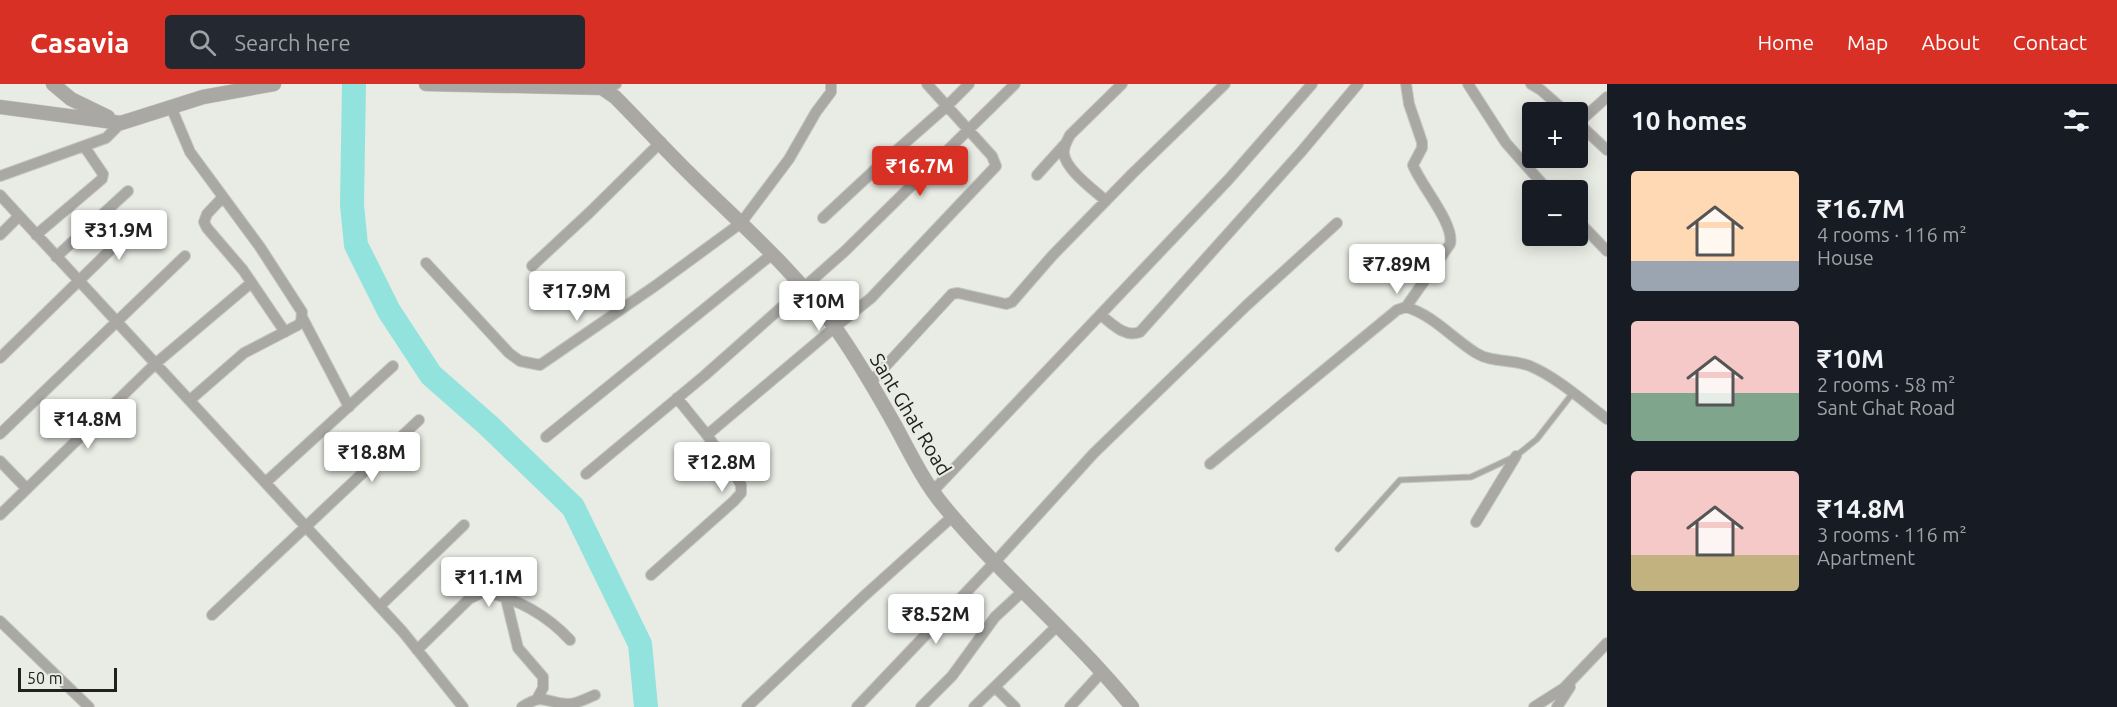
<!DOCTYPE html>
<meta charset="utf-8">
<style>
:root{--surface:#171b24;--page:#242831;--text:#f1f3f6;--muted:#9ea1a6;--accent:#d93025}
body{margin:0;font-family:Ubuntu,sans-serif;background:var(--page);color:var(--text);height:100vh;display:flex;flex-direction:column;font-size:22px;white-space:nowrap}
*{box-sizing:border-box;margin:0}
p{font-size:20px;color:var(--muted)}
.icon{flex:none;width:33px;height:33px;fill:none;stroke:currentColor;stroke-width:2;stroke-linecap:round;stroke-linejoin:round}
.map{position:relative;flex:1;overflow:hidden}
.sheet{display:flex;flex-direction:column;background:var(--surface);width:510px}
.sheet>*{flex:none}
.controls{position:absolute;left:1522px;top:18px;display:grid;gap:12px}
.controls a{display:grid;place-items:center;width:66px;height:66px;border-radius:6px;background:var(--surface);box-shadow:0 3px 15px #0003;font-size:30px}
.scale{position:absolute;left:18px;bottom:15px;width:99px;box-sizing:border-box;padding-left:6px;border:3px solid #20211e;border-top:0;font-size:16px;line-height:21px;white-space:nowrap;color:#20211e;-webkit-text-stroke:4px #e8ece4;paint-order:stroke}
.price{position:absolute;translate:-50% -51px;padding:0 14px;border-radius:6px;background:#fff;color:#222;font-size:20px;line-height:39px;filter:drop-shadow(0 2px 3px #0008)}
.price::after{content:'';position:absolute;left:50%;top:36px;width:18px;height:14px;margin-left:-9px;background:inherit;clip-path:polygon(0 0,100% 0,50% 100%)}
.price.selected{background:var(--accent);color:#fff}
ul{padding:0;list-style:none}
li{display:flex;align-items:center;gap:18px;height:150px;padding:0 24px}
li span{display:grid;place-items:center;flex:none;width:168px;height:120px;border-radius:6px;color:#555}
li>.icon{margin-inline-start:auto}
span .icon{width:72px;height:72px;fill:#fffc;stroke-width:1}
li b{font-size:26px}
h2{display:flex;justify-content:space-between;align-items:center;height:72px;padding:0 24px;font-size:26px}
header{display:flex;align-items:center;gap:36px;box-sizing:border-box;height:84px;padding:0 30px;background:var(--accent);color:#fff}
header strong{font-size:28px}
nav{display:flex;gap:33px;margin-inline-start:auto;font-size:21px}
.search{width:420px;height:54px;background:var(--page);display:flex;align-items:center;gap:15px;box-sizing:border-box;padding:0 21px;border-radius:6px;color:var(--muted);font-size:22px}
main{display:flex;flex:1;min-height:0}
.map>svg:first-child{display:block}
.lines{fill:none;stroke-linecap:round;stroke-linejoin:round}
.river{stroke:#92e3dd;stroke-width:24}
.service-casing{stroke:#c4c7c0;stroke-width:7}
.minor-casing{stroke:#c4c7c0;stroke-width:12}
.tertiary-casing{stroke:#c4c7c0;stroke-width:15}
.service{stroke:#a9a8a4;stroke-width:5}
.minor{stroke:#a9a8a4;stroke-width:10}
.tertiary{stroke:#a9a8a4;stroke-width:14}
.labels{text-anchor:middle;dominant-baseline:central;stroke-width:4.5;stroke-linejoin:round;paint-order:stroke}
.street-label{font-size:20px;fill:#20211e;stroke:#e8ece4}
</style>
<header>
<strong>Casavia</strong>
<div class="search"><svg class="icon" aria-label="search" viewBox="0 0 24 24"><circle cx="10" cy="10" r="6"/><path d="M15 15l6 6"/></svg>Search here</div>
<nav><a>Home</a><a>Map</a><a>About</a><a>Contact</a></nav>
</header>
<main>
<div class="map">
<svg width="1607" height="623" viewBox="0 0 1607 623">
<rect width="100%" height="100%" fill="#e8ece4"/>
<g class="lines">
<path class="river" d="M354 0 352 121 356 161 389 227 431 291 489 342 573 423 640 560 646 623"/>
<defs>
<path id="service" d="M1338 465 1400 396 1471 393 1516 372 1537 355 1572 310"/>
<path id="minor" d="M1406 0 1409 20 1422 58V64L1413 81C1421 102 1455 140 1450 160L1406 223
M1468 0 1506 59 1548 106
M1531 0 1541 6 1566 28
M602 4 616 0
M171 23 190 68 260 163 302 228 301 238 298 241 244 269 190 316
M1578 39 1607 66
M1578 39 1607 13
M1037 91 1065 60
M0 92 106 54 121 39
M0 111 403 548 463 623
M223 113 207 130 204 138 207 144 243 186 285 248
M1106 117C1094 106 1066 86 1064 70 1063 63 1067 57 1070 51L1122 0
M823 134 880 81 947 22 969 0
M1578 137 1607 167
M0 151 19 132
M36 151 102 95 103 90 84 62
M56 173 128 107
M426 179 509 269 520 277 540 281 655 202 741 139 789 75 816 28 831 8V0
M532 182 589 129 661 58
M1101 231C1112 240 1125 254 1140 248L1301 68 1358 0
M302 233 349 323
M0 274 141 136
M870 299 952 210 958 209 1006 220 1012 218 1052 172 1132 90 1225 0
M0 350 185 172
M707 351 835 243 871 214 996 82 992 72 927 0
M546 353 771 171
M0 377 27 405
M1210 380 1397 226 1406 223C1433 231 1452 254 1476 269 1492 279 1512 275 1530 282 1558 294 1583 317 1607 335
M586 390 704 292 845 167 1015 0
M266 398 393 282
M933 407 1229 95 1312 0
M0 431 155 280 251 199
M1476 438 1516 372
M651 491 734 417 741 409V401L735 391 707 351 677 314
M506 515 518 564 543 593V604L537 615
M380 522 464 441
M212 531 419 336
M0 537 89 623
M417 566 469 515 483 508C516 513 548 532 570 556
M995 603 1015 623
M522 623C544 608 545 619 568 620 577 620 587 614 595 611
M747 623 863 513 953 432
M857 623 994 479 1094 369 1247 221 1337 139
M921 623 952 592 995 533 1022 508
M974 623 1057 542
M1070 623 1101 589
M1534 623 1564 604 1607 559
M1557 623 1570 603"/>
<path id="tertiary" d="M53 0 71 15 108 33
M426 0 602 4 615 13C642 40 667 68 694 94 742 141 795 187 834 242 857 274 877 309 896 343 910 369 924 398 943 421 1001 492 1074 551 1132 623
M0 23 121 39 203 13 274 0"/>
</defs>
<use href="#service" class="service-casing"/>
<use href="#minor" class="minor-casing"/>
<use href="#tertiary" class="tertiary-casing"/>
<use href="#service" class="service"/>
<use href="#minor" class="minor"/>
<use href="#tertiary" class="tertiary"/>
</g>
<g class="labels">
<g class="street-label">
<text transform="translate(911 330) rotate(59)">Sant Ghat Road</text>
</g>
</g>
</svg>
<div class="controls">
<a>+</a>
<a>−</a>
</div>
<div class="scale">50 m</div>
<b class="price selected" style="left:920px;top:113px">₹16.7M</b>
<b class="price" style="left:119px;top:177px">₹31.9M</b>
<b class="price" style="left:1397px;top:211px">₹7.89M</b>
<b class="price" style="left:577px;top:238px">₹17.9M</b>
<b class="price" style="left:819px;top:248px">₹10M</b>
<b class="price" style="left:88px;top:366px">₹14.8M</b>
<b class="price" style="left:372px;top:399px">₹18.8M</b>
<b class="price" style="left:722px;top:409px">₹12.8M</b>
<b class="price" style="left:489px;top:524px">₹11.1M</b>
<b class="price" style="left:936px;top:561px">₹8.52M</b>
</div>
<section class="sheet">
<h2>10 homes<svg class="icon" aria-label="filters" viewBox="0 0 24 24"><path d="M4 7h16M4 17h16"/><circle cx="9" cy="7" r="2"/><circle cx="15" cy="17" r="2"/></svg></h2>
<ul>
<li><span style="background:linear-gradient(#ffd9b3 75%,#9aa5b1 0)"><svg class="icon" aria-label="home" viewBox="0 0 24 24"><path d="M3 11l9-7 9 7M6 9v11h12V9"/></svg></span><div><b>₹16.7M</b><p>4 rooms · 116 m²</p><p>House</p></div></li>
<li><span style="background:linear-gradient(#f6c9c9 60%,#7fa58c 0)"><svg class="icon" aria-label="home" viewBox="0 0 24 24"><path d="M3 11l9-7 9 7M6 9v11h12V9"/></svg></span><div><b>₹10M</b><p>2 rooms · 58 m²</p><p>Sant Ghat Road</p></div></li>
<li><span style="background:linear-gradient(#f6c9c9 70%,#c2b280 0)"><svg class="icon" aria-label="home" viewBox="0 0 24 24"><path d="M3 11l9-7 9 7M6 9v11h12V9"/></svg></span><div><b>₹14.8M</b><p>3 rooms · 116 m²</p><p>Apartment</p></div></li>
</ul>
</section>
</main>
